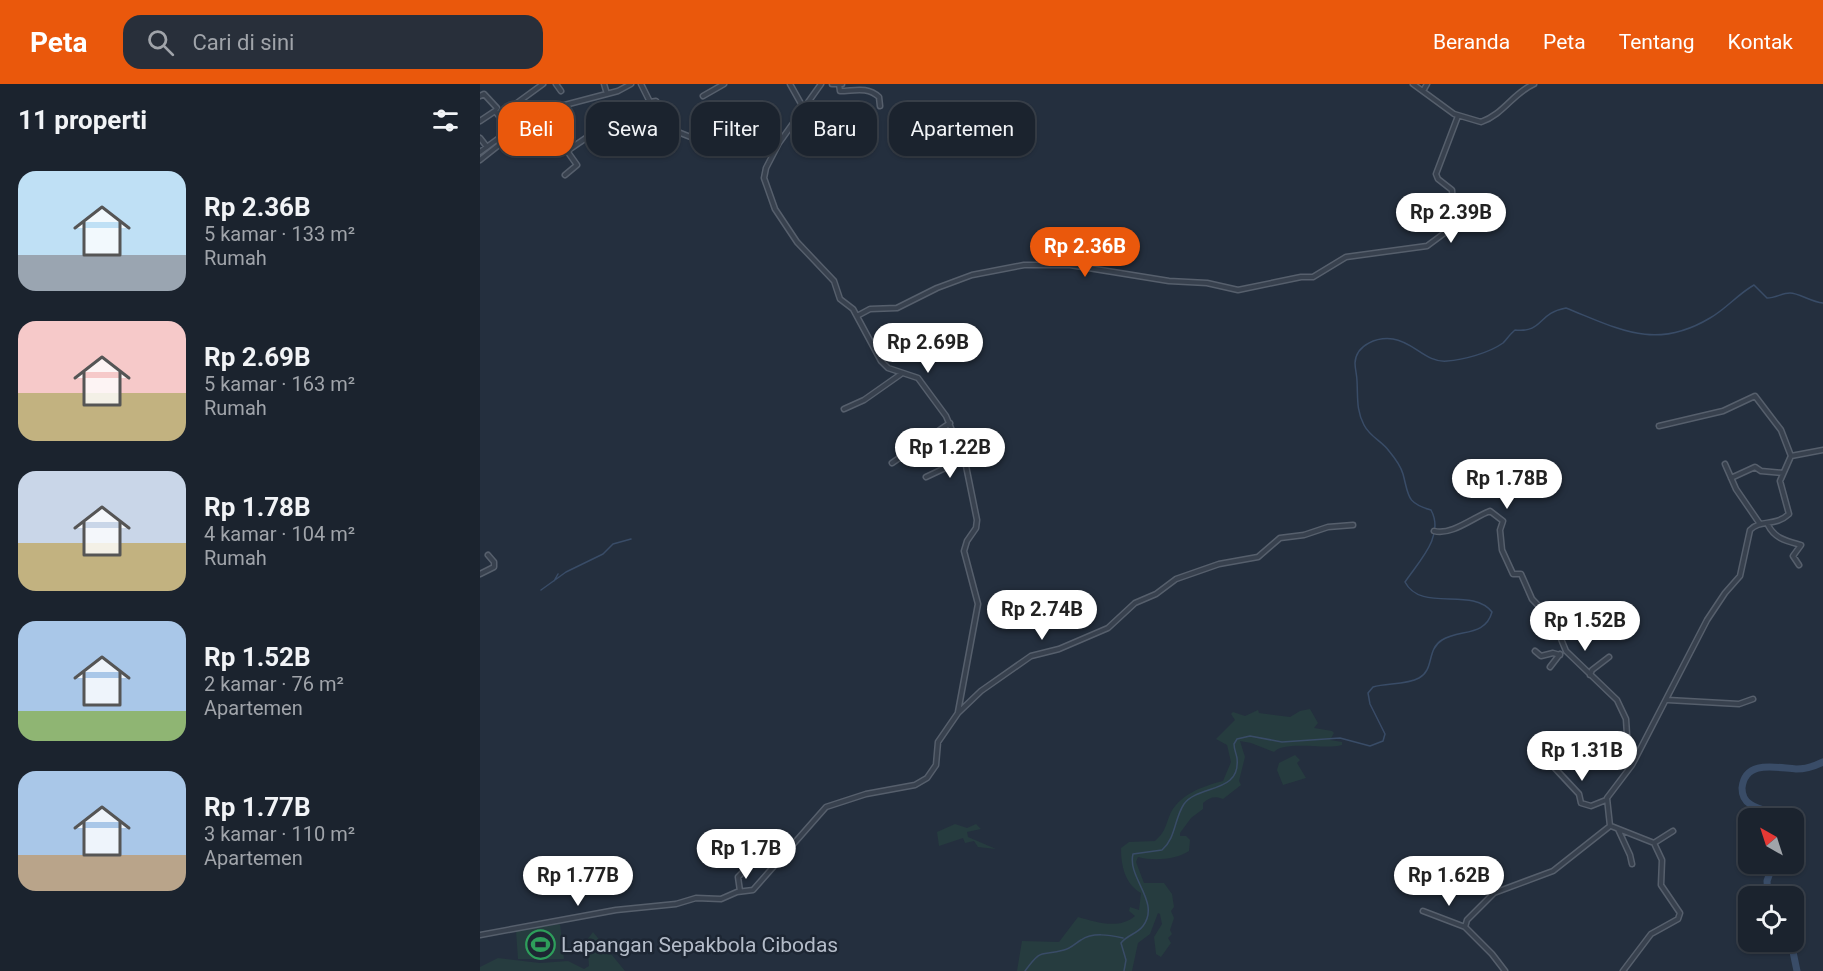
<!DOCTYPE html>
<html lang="id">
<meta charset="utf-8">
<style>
:root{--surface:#1b232e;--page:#282f3a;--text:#f1f3f6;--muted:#a0a4aa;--line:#39404a;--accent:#ea580c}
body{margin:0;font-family:Roboto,sans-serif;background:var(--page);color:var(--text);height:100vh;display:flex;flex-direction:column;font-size:22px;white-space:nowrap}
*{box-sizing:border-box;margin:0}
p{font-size:20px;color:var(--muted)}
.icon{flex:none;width:33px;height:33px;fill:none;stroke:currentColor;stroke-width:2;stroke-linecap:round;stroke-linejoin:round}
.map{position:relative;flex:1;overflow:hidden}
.drawer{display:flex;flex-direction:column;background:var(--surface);width:480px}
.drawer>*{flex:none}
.top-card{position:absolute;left:18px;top:18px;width:570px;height:54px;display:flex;gap:12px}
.needle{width:39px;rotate:321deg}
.buttons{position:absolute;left:1258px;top:724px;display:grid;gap:12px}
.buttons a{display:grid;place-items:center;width:66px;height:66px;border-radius:12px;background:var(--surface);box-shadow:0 2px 4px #0004,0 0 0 2px var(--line);font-size:30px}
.price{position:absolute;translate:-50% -51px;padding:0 14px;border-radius:21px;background:#fff;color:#222;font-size:20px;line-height:39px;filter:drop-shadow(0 2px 3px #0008)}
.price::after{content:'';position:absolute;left:50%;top:36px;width:18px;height:14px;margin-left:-9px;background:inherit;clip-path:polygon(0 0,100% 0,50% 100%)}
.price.active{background:var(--accent);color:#fff}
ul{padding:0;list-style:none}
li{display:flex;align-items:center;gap:18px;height:150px;padding:0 18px}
li span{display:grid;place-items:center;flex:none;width:168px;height:120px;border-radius:18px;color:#555}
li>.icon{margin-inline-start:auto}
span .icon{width:72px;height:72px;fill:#fffc;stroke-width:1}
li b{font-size:26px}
h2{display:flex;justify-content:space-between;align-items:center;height:72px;padding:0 18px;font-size:26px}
.pill{padding:0 21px;border-radius:18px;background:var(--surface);box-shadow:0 2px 4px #0004,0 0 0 2px var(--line);font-size:21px;line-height:54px}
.pill.active{background:var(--accent);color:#fff}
header{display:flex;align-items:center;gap:36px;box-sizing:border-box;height:84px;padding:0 30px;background:var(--accent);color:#fff}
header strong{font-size:28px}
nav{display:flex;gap:33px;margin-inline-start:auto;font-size:21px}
.search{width:420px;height:54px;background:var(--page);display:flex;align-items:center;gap:15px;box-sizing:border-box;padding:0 21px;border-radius:18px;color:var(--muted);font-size:22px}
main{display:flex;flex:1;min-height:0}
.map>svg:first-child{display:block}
.green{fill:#263c3f}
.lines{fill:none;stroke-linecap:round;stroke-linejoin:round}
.stream{stroke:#394c67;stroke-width:1.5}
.river{stroke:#394c67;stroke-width:7}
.street-casing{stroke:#565f6c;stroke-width:7}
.street{stroke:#38414e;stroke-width:4}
.labels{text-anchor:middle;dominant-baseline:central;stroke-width:5;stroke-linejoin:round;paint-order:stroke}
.poi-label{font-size:21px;fill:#b4bcc9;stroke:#1d2633;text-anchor:start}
</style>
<header>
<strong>Peta</strong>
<div class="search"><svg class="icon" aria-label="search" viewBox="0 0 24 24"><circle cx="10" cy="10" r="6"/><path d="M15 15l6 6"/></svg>Cari di sini</div>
<nav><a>Beranda</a><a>Peta</a><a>Tentang</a><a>Kontak</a></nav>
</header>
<main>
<section class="drawer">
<h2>11 properti<svg class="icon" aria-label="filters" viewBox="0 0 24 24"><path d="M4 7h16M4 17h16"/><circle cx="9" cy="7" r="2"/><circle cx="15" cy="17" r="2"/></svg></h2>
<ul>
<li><span style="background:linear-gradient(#bfe0f5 70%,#9aa5b1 0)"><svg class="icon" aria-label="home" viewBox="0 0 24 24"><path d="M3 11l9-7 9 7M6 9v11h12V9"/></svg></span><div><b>Rp 2.36B</b><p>5 kamar · 133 m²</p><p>Rumah</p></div></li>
<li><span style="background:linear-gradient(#f6c9c9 60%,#c2b280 0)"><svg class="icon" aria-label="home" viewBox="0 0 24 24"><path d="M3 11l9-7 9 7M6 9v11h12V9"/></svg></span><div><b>Rp 2.69B</b><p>5 kamar · 163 m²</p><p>Rumah</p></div></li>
<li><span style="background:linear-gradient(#c9d6e8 60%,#c2b280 0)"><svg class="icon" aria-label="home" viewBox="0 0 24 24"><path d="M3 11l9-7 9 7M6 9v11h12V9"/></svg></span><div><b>Rp 1.78B</b><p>4 kamar · 104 m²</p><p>Rumah</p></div></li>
<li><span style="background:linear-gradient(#a9c7e8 75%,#8fb573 0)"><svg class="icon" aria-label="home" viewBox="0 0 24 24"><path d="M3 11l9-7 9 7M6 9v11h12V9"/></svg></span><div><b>Rp 1.52B</b><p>2 kamar · 76 m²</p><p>Apartemen</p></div></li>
<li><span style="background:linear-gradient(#a9c7e8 70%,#b9a48a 0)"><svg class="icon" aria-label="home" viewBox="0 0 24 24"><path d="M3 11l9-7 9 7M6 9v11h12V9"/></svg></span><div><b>Rp 1.77B</b><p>3 kamar · 110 m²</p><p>Apartemen</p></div></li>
</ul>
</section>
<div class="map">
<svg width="1343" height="887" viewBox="0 0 1343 887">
<rect width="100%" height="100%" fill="#242f3e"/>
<path class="green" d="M830 625 838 639 834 644 852 647 854 649 850 656 862 658V661C845 666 805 656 794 668L771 659 760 657 765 673 759 697 761 701 743 715C735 712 730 713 723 719V725L711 734 700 749V752H706L710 756 709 767C695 776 673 777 658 773L656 778 664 799H684L692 810 694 823 691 827 694 834 690 846 692 850 688 854 691 859 681 873 676 870 674 853 682 840 680 830 678 829 670 850 658 859 652 887H537L542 857 579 858 598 833C616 838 639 846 655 832L649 827 650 823 659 826 661 809C645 800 641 782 641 764L649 758 675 757C684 749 685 744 689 733 697 711 723 702 743 697L751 678 747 661 736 655 755 636 751 630 753 628 765 632 778 626 779 629 810 633 820 627Z
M815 671 820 676 817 679 826 694 803 701 797 686 799 679Z
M475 740 487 744 496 740 501 745 487 748 488 753 516 765 498 763 494 757 485 759 483 754 459 762 457 748Z
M80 840 84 875H38L36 847Z
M113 848 145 887H0V883L18 874 60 879 88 877 104 885 109 882 107 856Z"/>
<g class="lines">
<path class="stream" d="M74 497 78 490
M61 506 86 488 123 470 133 460 151 455
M545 887C563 862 561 873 584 866 590 865 596 859 601 856 613 848 629 851 643 854
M644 887 646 876 641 859C647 851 657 850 663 842 681 818 647 794 653 770L682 766C696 754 694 735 704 720 719 700 761 710 757 674 756 669 754 665 754 660L757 655 770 652 802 658 860 654 890 662 903 657 905 650 890 620 888 609 893 603C907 599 926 601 939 594 955 585 946 566 962 556 980 545 1005 553 1012 528 992 502 941 529 925 498 939 477 965 452 951 426 926 419 929 412 923 390 921 383 914 373 909 367 902 357 890 353 884 341 876 326 878 313 877 297 877 291 875 285 875 279 876 260 898 253 913 255 934 258 946 279 967 277 983 276 1009 269 1023 259 1027 255 1030 250 1035 246 1064 249 1057 229 1086 224 1139 245 1175 267 1230 234 1246 225 1258 210 1274 201L1287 214C1296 214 1302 209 1310 209 1319 209 1331 218 1343 219"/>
<path class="river" d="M1309 735C1299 727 1281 728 1270 720 1265 717 1262 711 1262 704 1265 675 1297 684 1316 685 1326 685 1335 682 1343 678
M1288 813 1287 797 1293 780
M1311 858 1317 887"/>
<defs>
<path id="street" d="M76 0 81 7
M124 0 127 10
M161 0 170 18 176 17 190 37 176 46V52
M310 0 324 25
M341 0 299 59 286 84 284 94 295 125 317 158 354 197 360 215 373 225 401 277 408 284 438 294 466 332 485 377 497 436 496 444 487 457 484 467 498 520 478 628
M352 0H362
M359 0 360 7C374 7 387 2 399 13L400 22
M933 0 974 30 1001 38C1024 30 1033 9 1054 0
M943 7 947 0
M0 12 4 10 17 24 15 27
M223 12 244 0
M19 32 63 0
M0 37 15 27 33 50
M190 37 198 48 213 54 222 53
M45 41 51 48 62 41 75 50 97 81 85 91
M188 51 192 43
M0 54 7 63
M87 67 106 54
M0 68 30 46
M0 76 62 27 138 7 151 0
M377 232 390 225 417 224 457 204 492 191 544 181H590L689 197 727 199 758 206 821 193H833L866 173 947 162 974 142 972 106 958 95 956 90 978 32
M364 325 384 316 421 290
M1179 342 1243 327 1275 312 1301 346 1311 372
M412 379 470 339
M1245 380 1256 405 1280 440
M446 393 497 369 502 370
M1251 394 1275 383 1281 387 1303 389
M1288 441C1295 455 1307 457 1321 461L1313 472 1319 481
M954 447C971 452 994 433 1010 427L1023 437 1020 446 1022 466 1033 490H1041L1052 515 1074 538 1086 567 1137 616 1146 635 1147 651 1155 672
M0 490 14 483V478L8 471
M1055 567 1061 572 1073 569 1080 571
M1070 583 1080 570
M1110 591 1112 586 1129 573
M1188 616 1259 620 1273 615
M1071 680 1099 710 1101 719 1111 722 1126 716
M1131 742 1174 759 1182 776 1181 801 1200 829 1198 835 1171 850 1143 887
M1138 745 1150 771 1152 780
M1174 759 1193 747
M260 807 258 793 266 785
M943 827 985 843
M0 851 136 826 196 820 216 814 241 815 257 808 273 806 346 723 386 710 435 701 447 694 456 681 458 658 478 629 501 607 551 572 579 565 628 544 655 519 676 510 696 495 739 480 778 473 800 454 824 451 848 443 873 441
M1025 887 1012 870 985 843 987 836 1014 809 1073 787 1130 742 1127 714 1152 681 1227 536 1245 509 1260 492 1270 446C1280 435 1295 443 1309 430L1300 397 1311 372 1343 366"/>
</defs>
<use href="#street" class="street-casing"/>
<use href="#street" class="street"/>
</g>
<defs>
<symbol id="stadium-ring" viewBox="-11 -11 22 22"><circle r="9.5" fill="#1d2633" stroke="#2e9e5b" stroke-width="1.5"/><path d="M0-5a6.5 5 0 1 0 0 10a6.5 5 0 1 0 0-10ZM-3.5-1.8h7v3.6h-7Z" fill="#2e9e5b"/></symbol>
</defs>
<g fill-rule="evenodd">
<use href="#stadium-ring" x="44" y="844" width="33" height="33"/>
</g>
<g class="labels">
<g class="poi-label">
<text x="81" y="861">Lapangan Sepakbola Cibodas</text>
</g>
</g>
</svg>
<div class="buttons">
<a><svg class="needle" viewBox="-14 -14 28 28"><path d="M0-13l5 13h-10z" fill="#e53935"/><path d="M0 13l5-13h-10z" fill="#a0a4aa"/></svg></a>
<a><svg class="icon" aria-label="locate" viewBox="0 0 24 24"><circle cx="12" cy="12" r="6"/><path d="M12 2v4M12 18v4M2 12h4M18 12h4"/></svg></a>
</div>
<b class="price" style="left:971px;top:160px">Rp 2.39B</b>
<b class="price active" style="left:605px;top:194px">Rp 2.36B</b>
<b class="price" style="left:448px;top:290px">Rp 2.69B</b>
<b class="price" style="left:470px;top:395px">Rp 1.22B</b>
<b class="price" style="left:1027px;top:426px">Rp 1.78B</b>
<b class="price" style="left:562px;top:557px">Rp 2.74B</b>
<b class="price" style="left:1105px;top:568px">Rp 1.52B</b>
<b class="price" style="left:1102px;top:698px">Rp 1.31B</b>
<b class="price" style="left:266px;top:796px">Rp 1.7B</b>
<b class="price" style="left:98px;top:823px">Rp 1.77B</b>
<b class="price" style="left:969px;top:823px">Rp 1.62B</b>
<div class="top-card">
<a class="pill active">Beli</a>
<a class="pill">Sewa</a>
<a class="pill">Filter</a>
<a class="pill">Baru</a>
<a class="pill">Apartemen</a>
</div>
</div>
</main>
